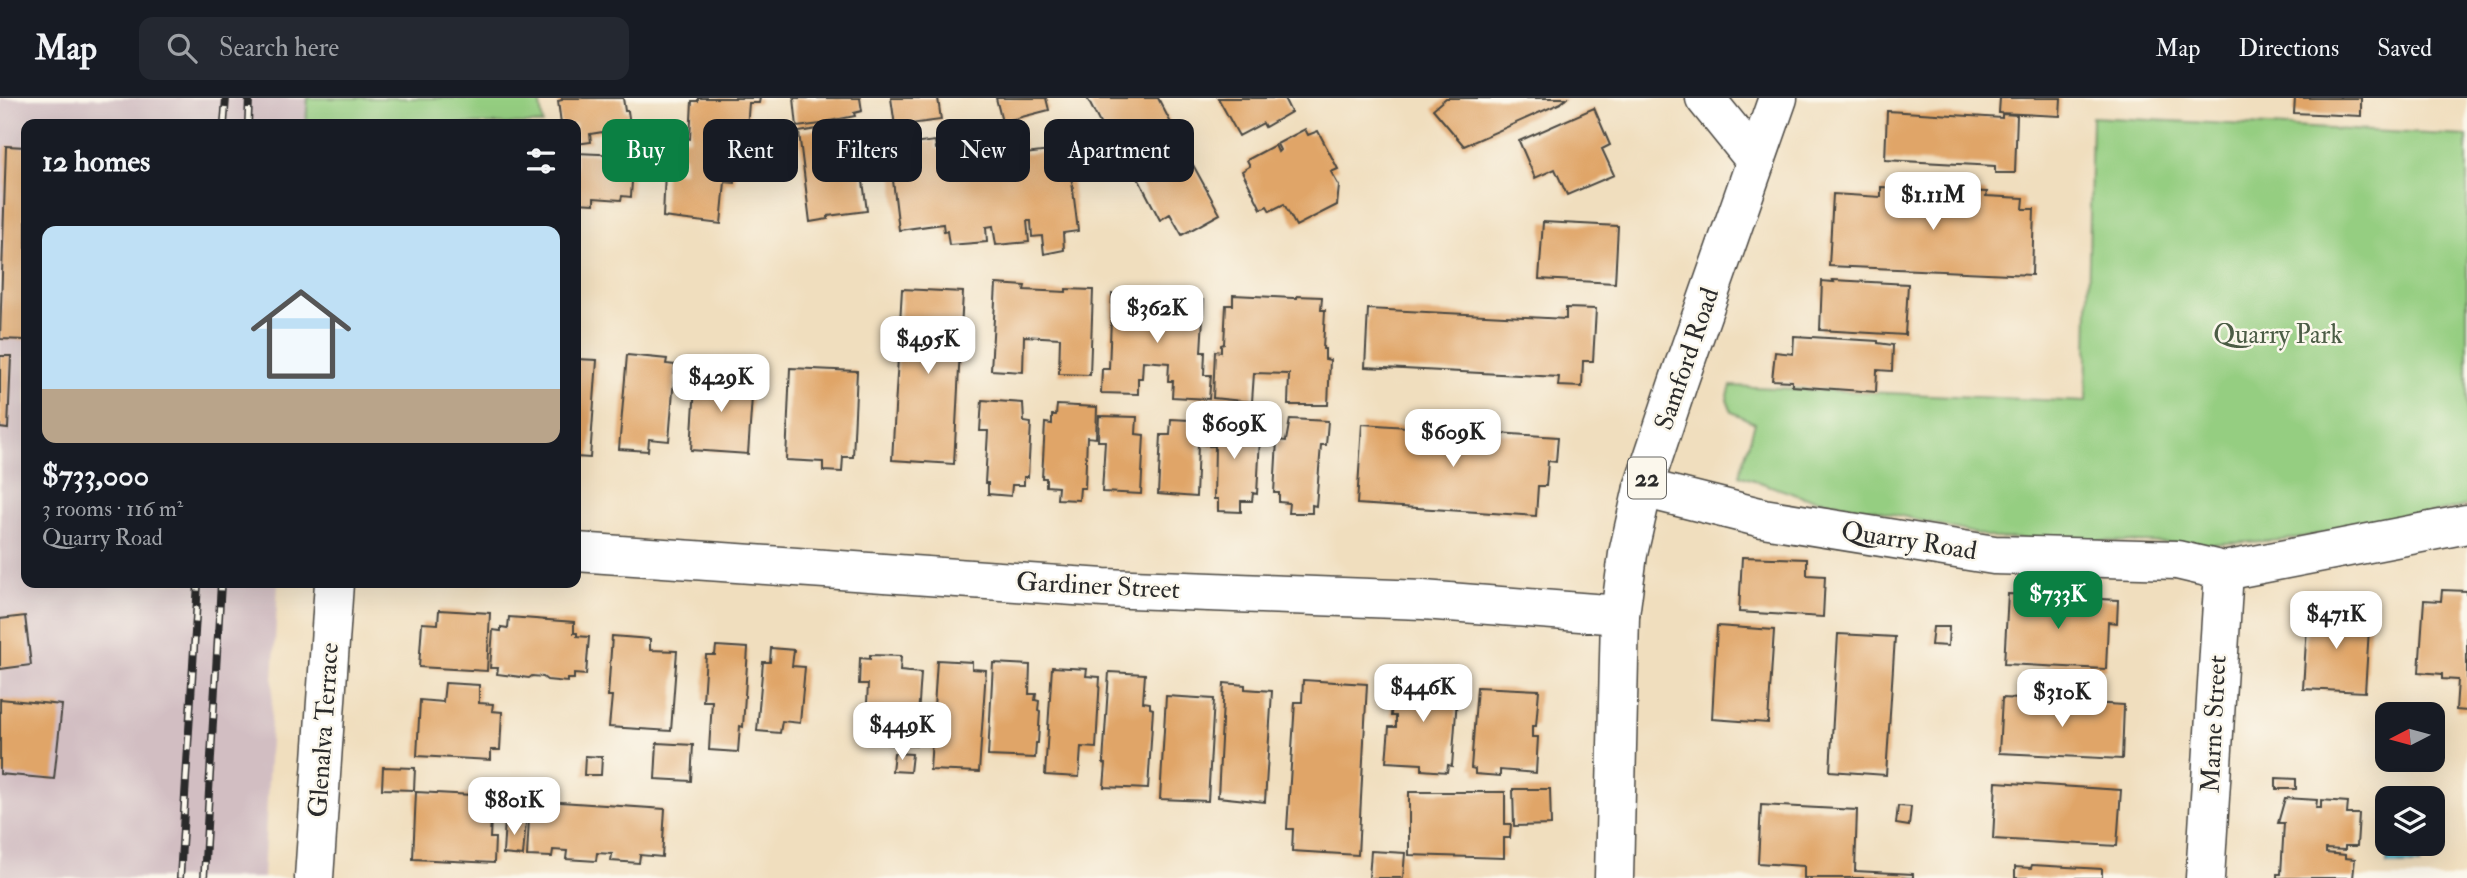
<!DOCTYPE html>
<meta charset="utf-8">
<style>
:root{--surface:#171b24;--page:#242831;--text:#f1f3f6;--muted:#9ea1a6;--line:#363941;--accent:#0b8043}
body{margin:0;font-family:"IM FELL Double Pica",serif;background:var(--page);color:var(--text);height:100vh;display:flex;flex-direction:column;font-size:26px;white-space:nowrap}
*{box-sizing:border-box;margin:0}
p{font-size:23px;color:var(--muted)}
.icon{flex:none;width:38px;height:38px;fill:none;stroke:currentColor;stroke-width:2;stroke-linecap:round;stroke-linejoin:round}
.map{position:relative;flex:1;overflow:hidden}
.sheet{position:absolute;left:21px;top:21px;width:560px;height:469px;display:flex;flex-direction:column;background:var(--surface);border-radius:14px;box-shadow:0 7px 28px #0002}
.sheet>*{flex:none}
.top-card{position:absolute;left:602px;top:21px;width:665px;height:63px;display:flex;gap:14px}
.needle{width:46px;rotate:264deg}
.buttons{position:absolute;left:2375px;top:604px;display:grid;gap:14px}
.buttons a{display:grid;place-items:center;width:70px;height:70px;border-radius:14px;background:var(--surface);box-shadow:0 7px 28px #0002;font-size:35px}
.price{position:absolute;translate:-50% -60px;padding:0 16px;border-radius:14px;background:#fff;color:#222;font-size:23px;line-height:46px;filter:drop-shadow(0 2px 4px #0008)}
.price::after{content:'';position:absolute;left:50%;top:42px;width:21px;height:16px;margin-left:-10px;background:inherit;clip-path:polygon(0 0,100% 0,50% 100%)}
.price.active{background:var(--accent);color:#fff}
ul{padding:0;list-style:none}
li{display:grid;align-content:center;gap:14px;height:371px;padding:0 21px}
li+li{border-top:2px solid var(--line)}
li span{display:grid;place-items:center;height:217px;border-radius:14px;color:#555}
li>.icon{margin-inline-start:auto}
span .icon{width:126px;height:126px;fill:#fffc;stroke-width:1}
li b{font-size:30px}
h2{display:flex;justify-content:space-between;align-items:center;height:84px;padding:0 21px;font-size:30px}
.tag{padding:0 24px;border-radius:14px;background:var(--surface);box-shadow:0 7px 28px #0002;font-size:24px;line-height:63px}
.tag.active{background:var(--accent);color:#fff}
header{display:flex;align-items:center;gap:42px;box-sizing:border-box;height:98px;padding:0 35px;background:var(--surface);border-bottom:2px solid var(--line)}
header strong{font-size:33px}
nav{display:flex;gap:38px;margin-inline-start:auto;font-size:24px}
.search{width:490px;height:63px;background:var(--page);display:flex;align-items:center;gap:18px;box-sizing:border-box;padding:0 24px;border-radius:14px;color:var(--muted);font-size:26px}
.map>svg:first-child{display:block}
.industrial{fill:#d2bec2}
.green{fill:#95ce81;stroke:#607c56;stroke-width:2}
.water{fill:#57bfd4;stroke:#417580;stroke-width:2}
.building{fill:#e0a567}
.lines{fill:none;stroke-linecap:round;stroke-linejoin:round}
.minor-casing{stroke:#494641;stroke-width:41}
.major-casing{stroke:#494641;stroke-width:41}
.minor{stroke:#fff;stroke-width:38}
.major{stroke:#fff;stroke-width:38}
.rail-casing{stroke:#2b2b2b;stroke-width:8}
.rail{stroke:#fbf7ec;stroke-width:5;stroke-dasharray:16;stroke-linecap:butt}
.labels{text-anchor:middle;dominant-baseline:central;stroke-width:5;stroke-linejoin:round;paint-order:stroke}
.shield{fill:#fbf7ec;stroke:#696865;stroke-width:2}
.shield-label{font-size:24px;font-weight:bold;fill:#2b2b2b}
.park-label{font-size:26px;fill:#4b5c45;stroke:#fbf7ec}
.street-label{font-size:26px;fill:#2b2b2b;stroke:#fbf7ec}
</style>
<header>
<strong>Map</strong>
<div class="search"><svg class="icon" aria-label="search" viewBox="0 0 24 24"><circle cx="10" cy="10" r="6"/><path d="M15 15l6 6"/></svg>Search here</div>
<nav><a>Map</a><a>Directions</a><a>Saved</a></nav>
</header>
<div class="map">
<svg width="2467" height="780" viewBox="0 0 2467 780">
<rect width="100%" height="100%" fill="#fbf7ec"/>
<filter id="ink" filterUnits="userSpaceOnUse"><feTurbulence type="fractalNoise" baseFrequency=".0143" numOctaves="2"/><feDisplacementMap in="SourceGraphic" scale="14" xChannelSelector="R" yChannelSelector="G"/><feConvolveMatrix kernelMatrix="1 2 1 2 8 2 1 2 1" color-interpolation-filters="sRGB"/></filter>
<filter id="wash" filterUnits="userSpaceOnUse"><feTurbulence type="fractalNoise" baseFrequency=".00686" numOctaves="4" result="noise"/><feDisplacementMap in="SourceGraphic" scale="28" xChannelSelector="R" yChannelSelector="G"/><feGaussianBlur stdDeviation="1.57" result="paint"/><feColorMatrix in="noise" values="0 0 0 0 0 0 0 0 0 0 0 0 0 0 0 0 0 1.4 0 .05"/><feComposite in="paint" operator="in"/></filter>
<g filter="url(#wash)">
<rect width="100%" height="100%" fill="#f0debe"/>
<path class="industrial" d="M0 0H308L306 26H26V485H278L263 780H0Z"/>
<path class="green" d="M308 0H539L543 26H306Z
M2092 19 2467 38V407L2449 412 2286 442 2210 446 1994 440 1872 411 1803 399 1739 377 1755 325 1732 314 1727 301 1731 288 2086 304Z"/>
<path class="water" d="M2387 746H2415V753L2420 757V767H2387Z"/>
<g id="blocks">
<path class="building" d="M562 0H623L625 13H628L631 34 604 38 603 34 590 36 591 44 576 46V26H561L558 3 562 2Z
M698 0H760L759 5H749L746 43H737L735 85 725 84 721 126 663 119 665 73 684 74 685 58H680L681 40 690 41 692 3H698Z
M794 0H860L862 13 854 15 855 18 829 23V25L797 29Z
M891 0H938L941 22 895 28Z
M996 0H1046L1049 12 1002 24Z
M1087 0H1158L1171 25 1115 55Z
M1218 0H1284L1291 14 1265 29 1263 25 1239 38Z
M1446 0H1567L1561 5 1464 48 1433 11Z
M2000 0H2061L2060 18 1999 15Z
M2295 0H2361V18L2294 15Z
M1594 10 1610 47 1602 51 1614 77 1567 97 1555 71 1535 80 1519 43Z
M1887 13 2002 20V16L2017 17 2015 75H1995V68L1885 62Z
M817 31V36L856 31 867 113 828 118V121L810 124 799 34Z
M1305 31 1308 37 1318 33 1338 71 1331 74 1339 88 1337 107 1296 128 1284 106 1270 113 1267 108 1261 111 1242 73 1250 68 1247 62 1275 47 1278 54 1280 52 1277 46Z
M1175 34 1220 116 1182 137 1170 116 1160 122 1138 80 1143 77 1132 57Z
M1023 41 1025 56 1068 51 1078 133 1063 135 1064 152 1044 156 1042 138 1032 139 1031 123H1027L1029 144 996 147 993 128 986 129 987 144 949 147 947 133 944 134 943 126 899 132 889 49 935 43 936 51Z
M6 48 26 49V242L0 241Z
M622 53 637 54 636 69 633 68 631 99 622 98 621 102 594 100V106L576 105V55L622 57Z
M1881 89 1987 94 1986 98 2024 100 2023 111H2034L2032 177 1829 168 1833 96 1881 99Z
M1543 124 1618 128 1615 185 1539 181Z
M1833 182 1908 186 1905 237 1820 232 1822 183 1834 184Z
M996 186 1025 188 1024 192 1066 194V191L1093 192 1090 277 1059 276 1060 240 1024 238 1023 274 991 272Z
M902 191 963 194 954 366 892 362Z
M1112 196 1144 198V202H1204L1201 254H1205L1204 277H1211L1209 301 1172 299 1173 283H1168L1169 265 1143 263 1142 280H1138V296L1101 295 1102 271H1109Z
M1233 197 1293 200H1297V198L1322 199 1321 212H1325L1323 251H1325V261L1330 262 1328 307H1288L1289 276 1254 275 1252 304 1213 300 1215 253 1221 254V247L1224 246 1226 207H1233Z
M1566 210 1596 211 1593 263H1583L1582 289 1558 288 1559 279 1365 269 1368 211 1566 221Z
M1794 238 1878 243V245L1893 247 1892 273 1877 272 1876 294 1792 288V283L1772 282 1775 254 1793 256Z
M627 257 667 261 666 266 675 267 669 343 649 341 648 353 619 351Z
M0 258H11L8 331 0 330Z
M576 261 597 262 590 360 576 359Z
M790 270 857 273 853 359H843L842 374 823 373V364L786 362Z
M696 272 742 276 740 299H752L748 356 691 352Z
M982 302 1023 305 1024 324 1031 325 1028 379H1024V387H1012L1011 398 988 396V385H985L988 333H980Z
M1057 307 1097 309 1096 340 1087 339 1085 390H1080L1079 402 1057 401 1058 389 1046 388V380H1042L1045 325 1052 326V317H1056Z
M1211 317 1249 318 1250 340H1260L1257 396 1253 395 1252 403H1241V414L1218 413V401H1214L1215 348H1209Z
M1099 318 1137 319 1136 336 1144 337 1141 396 1102 394 1105 343H1098Z
M1171 321 1208 323 1206 347 1198 346 1196 399 1158 396 1161 337H1170Z
M1290 321 1328 323 1326 347H1321L1316 408 1312 407V415H1288L1289 405 1279 404V395H1274L1277 342 1286 343Z
M1362 326 1558 339 1556 364 1548 363 1546 388H1538L1536 418 1357 406Z
M1742 459 1807 461V477L1825 478 1823 519 1739 514Z
M2442 492 2467 493V613L2456 612 2458 582 2442 581V576L2419 574 2424 502 2441 503Z
M2008 496 2118 502 2117 525 2108 524 2106 571 2004 566Z
M2308 511 2370 515 2365 594 2303 591Z
M439 512 490 515 487 573 419 569 422 525 438 526Z
M25 518 31 567 0 571V521Z
M509 519 574 524V535H577V538L589 539 586 577 574 576V581H567V584L547 582 543 579 532 578 529 580 497 576 498 570H490L493 532 501 533V529L508 530Z
M1717 528 1774 532 1768 625 1712 621Z
M1933 529H1949L1948 548 1931 547Z
M1838 536 1895 539 1886 677 1830 673Z
M612 538 650 541V552L677 553 671 633 609 629 612 598H608Z
M716 548 748 550 743 629 740 628 738 654 709 652 712 603H703L706 557H715Z
M771 550 794 552 792 568 805 569 800 625 782 623 780 635 757 633 763 564H770Z
M870 557 901 558 900 573 921 575 916 648 886 646 887 625 866 624 868 586H859L860 560 870 561Z
M937 562 972 564V571L986 572 979 674 930 672Z
M993 565 1030 567 1029 596H1036L1035 602 1039 603 1038 612 1040 613 1038 645H1036L1035 660 988 658Z
M1052 569 1087 571 1086 578 1100 579 1096 650 1081 649 1079 679 1045 677Z
M1109 574 1145 576 1143 604 1150 605V610L1153 611 1148 691 1104 689 1106 666 1103 665Z
M1397 580 1458 587 1452 668 1448 667 1447 674 1422 672V666L1386 664 1389 629H1396V618H1391L1393 582 1397 583Z
M1303 582 1367 586 1358 757 1292 753 1293 731H1287L1295 604H1302Z
M445 585 479 587V605L493 606 492 613 502 614 500 652H491V662L417 658 420 602 443 604Z
M1224 585 1245 587V591L1272 593 1265 704 1218 699Z
M1477 589 1539 592 1536 628H1532V639H1538L1536 675 1500 672V678L1475 676V671L1471 670Z
M1166 598 1214 601 1208 703 1160 701Z
M2002 600 2124 607 2122 661 1999 655Z
M0 601 62 607 54 681 0 676Z
M657 645 693 647 691 683 655 681Z
M894 655 912 656 910 674 892 673Z
M585 658 602 659 601 677H584Z
M383 669 415 670 414 692 382 691Z
M2276 680 2296 681V691H2276Z
M1996 684 2121 692 2117 748 1993 741Z
M1513 691H1550L1551 727 1514 728Z
M416 694 492 698 490 740H495L494 765 413 761Z
M1409 694H1505V726H1511L1510 740H1504V760L1409 757Z
M2285 700 2317 702 2316 710H2321V702L2348 704 2347 716H2359L2357 748H2345V752L2326 751V755L2345 757V760L2355 761 2353 780H2277V776H2281L2284 725H2278Z
M530 702 665 711 662 759 640 757 639 765 611 763 612 756 597 755 596 763 566 761 567 753 553 752 552 759 527 758Z
M1761 707 1857 712 1855 773 1913 776V780H1804V768L1758 765Z
M1898 708 1911 709 1909 728 1896 726Z
M505 721 526 723 523 758 503 756Z
M1371 753 1405 755 1403 780H1369Z
M2032 767 2102 771V780H2015V769L2031 770Z"/>
</g>
</g>
<g filter="url(#ink)">
<use href="#blocks" fill-opacity="0" stroke="#494641" stroke-width="2"/>
<g class="lines">
<defs>
<path id="minor" d="M1705 0 1756 63
M1643 390 1763 420 1994 457 2177 462 2224 473 2467 426
M576 454 1104 490 1423 502 1620 517
M314 780 334 485
M2205 780 2224 473"/>
<path id="major" d="M1614 780 1620 517 1628 456 1643 390 1679 282 1778 0"/>
</defs>
<use href="#minor" class="minor-casing"/>
<use href="#major" class="major-casing"/>
<use href="#minor" class="minor"/>
<use href="#major" class="major"/>
<defs>
<path id="rail" d="M224 26 226 0
M248 26 249 0
M180 780 198 485
M204 780 221 485"/>
</defs>
<use href="#rail" class="rail-casing"/>
<use href="#rail" class="rail"/>
</g>
</g>
<g class="labels">
<rect class="shield" x="1628" y="359.5" width="38" height="41" rx="5"/>
<g class="shield-label">
<text x="1647" y="380">22</text>
</g>
<g class="park-label">
<text x="2278" y="237">Quarry Park</text>
</g>
<g class="street-label">
<text transform="translate(1687 261) rotate(-71)">Samford Road</text>
<text transform="translate(1909 443) rotate(9)">Quarry Road</text>
<text transform="translate(1098 488) rotate(3)">Gardiner Street</text>
<text transform="translate(2214 626) rotate(-87)">Marne Street</text>
<text transform="translate(324 632) rotate(-86)">Glenalva Terrace</text>
</g>
</g>
</svg>
<div class="buttons">
<a><svg class="needle" viewBox="-14 -14 28 28"><path d="M0-13l5 13h-10z" fill="#e53935"/><path d="M0 13l5-13h-10z" fill="#9ea1a6"/></svg></a>
<a><svg class="icon" aria-label="layers" viewBox="0 0 24 24"><path d="M12 4l9 5-9 5-9-5zM3 14l9 5 9-5"/></svg></a>
</div>
<b class="price" style="left:1933px;top:134px">$1.11M</b>
<b class="price" style="left:1157px;top:247px">$362K</b>
<b class="price" style="left:928px;top:278px">$495K</b>
<b class="price" style="left:721px;top:316px">$429K</b>
<b class="price" style="left:1234px;top:363px">$609K</b>
<b class="price" style="left:1453px;top:371px">$609K</b>
<b class="price active" style="left:2058px;top:533px">$733K</b>
<b class="price" style="left:2336px;top:553px">$471K</b>
<b class="price" style="left:1423px;top:626px">$446K</b>
<b class="price" style="left:2062px;top:631px">$310K</b>
<b class="price" style="left:902px;top:664px">$449K</b>
<b class="price" style="left:514px;top:739px">$801K</b>
<div class="top-card">
<a class="tag active">Buy</a>
<a class="tag">Rent</a>
<a class="tag">Filters</a>
<a class="tag">New</a>
<a class="tag">Apartment</a>
</div>
<section class="sheet">
<h2>12 homes<svg class="icon" aria-label="filters" viewBox="0 0 24 24"><path d="M4 7h16M4 17h16"/><circle cx="9" cy="7" r="2"/><circle cx="15" cy="17" r="2"/></svg></h2>
<ul>
<li><span style="background:linear-gradient(#bfe0f5 75%,#b9a48a 0)"><svg class="icon" aria-label="home" viewBox="0 0 24 24"><path d="M3 11l9-7 9 7M6 9v11h12V9"/></svg></span><div><b>$733,000</b><p>3 rooms · 116 m²</p><p>Quarry Road</p></div></li>
</ul>
</section>
</div>
